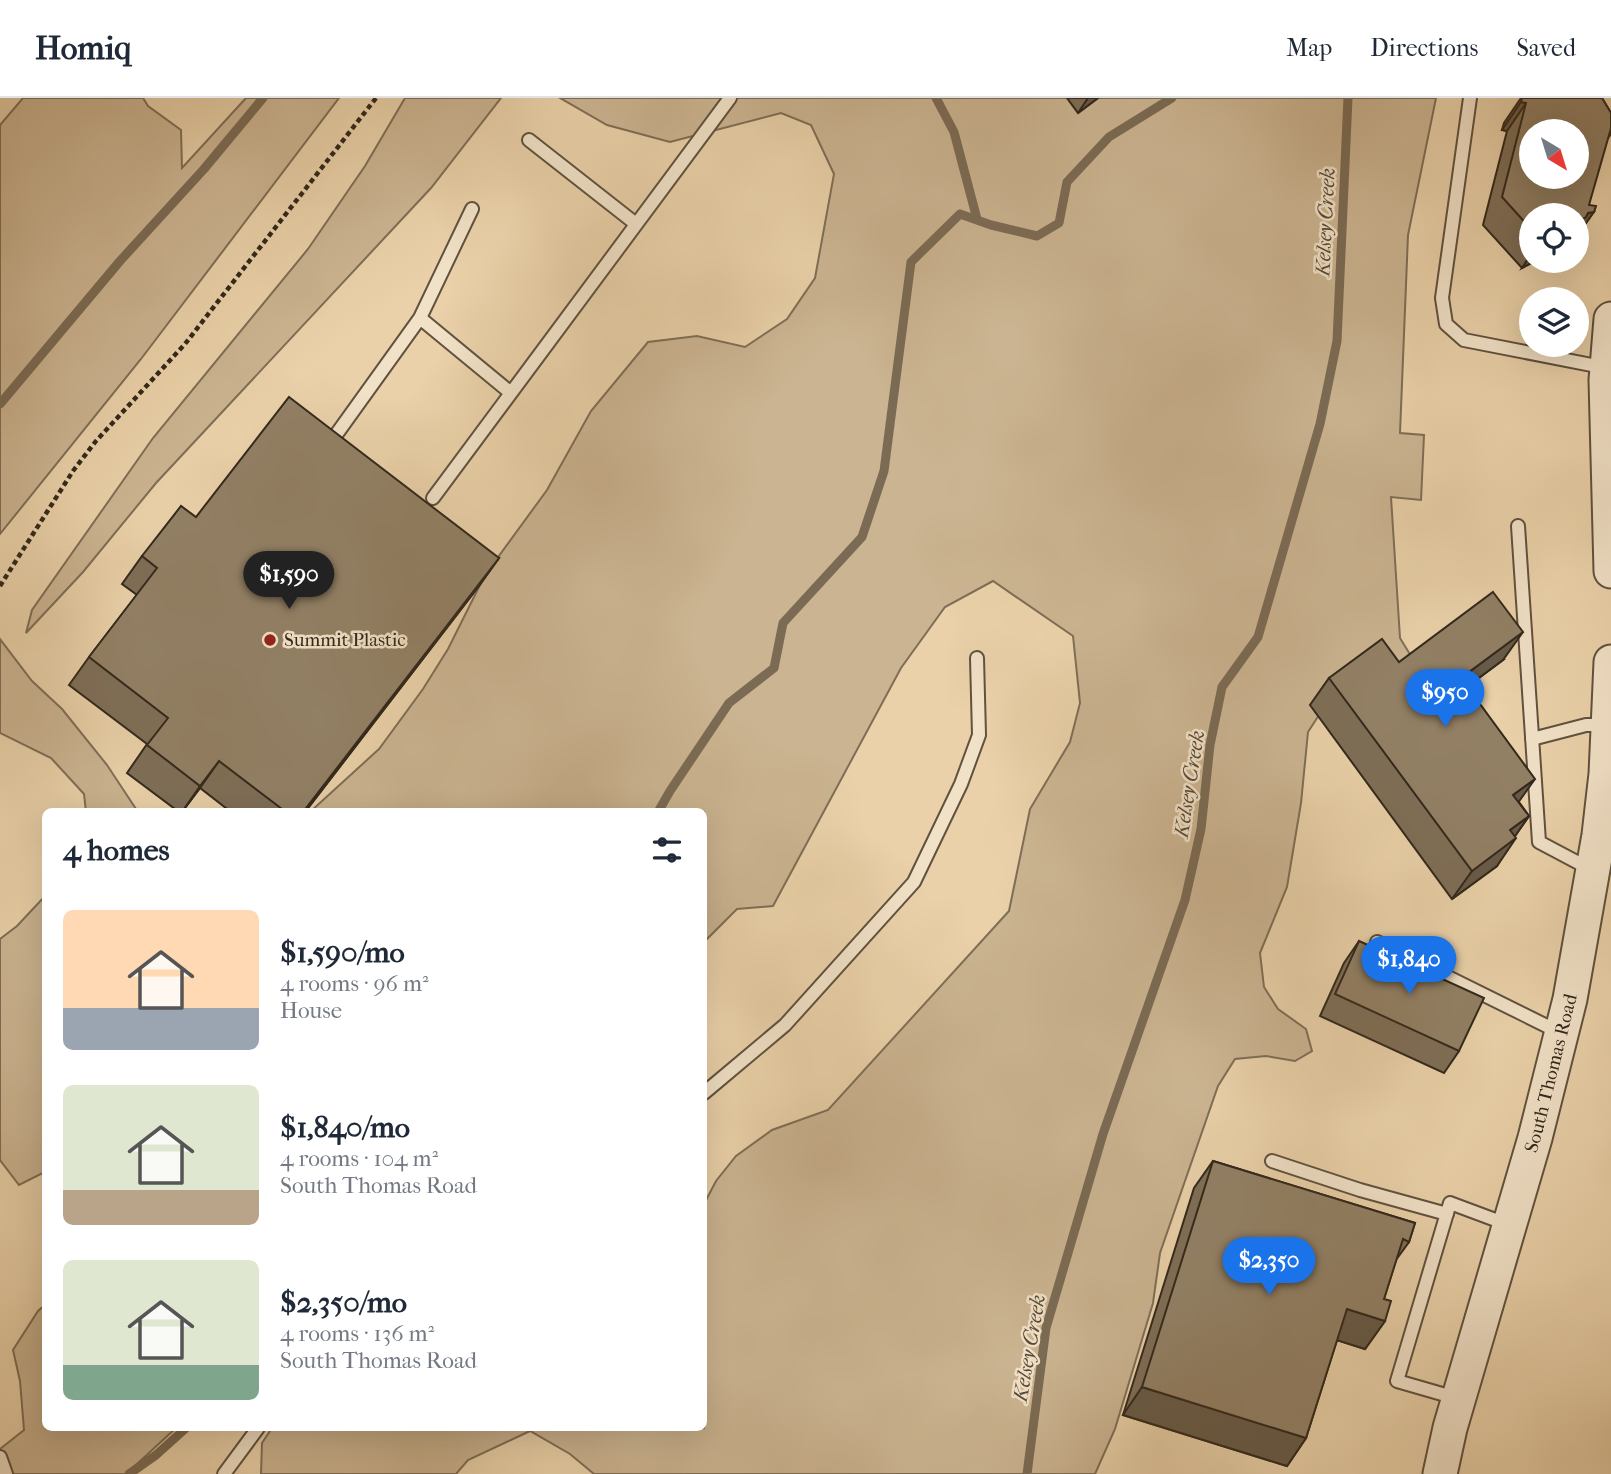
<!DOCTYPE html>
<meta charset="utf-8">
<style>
:root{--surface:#fff;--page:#f2f2f3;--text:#1f2937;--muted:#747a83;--line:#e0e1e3;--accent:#1a73e8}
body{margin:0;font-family:"IM FELL French Canon",serif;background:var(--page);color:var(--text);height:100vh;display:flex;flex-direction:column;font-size:26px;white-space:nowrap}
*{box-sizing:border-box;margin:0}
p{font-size:23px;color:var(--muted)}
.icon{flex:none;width:38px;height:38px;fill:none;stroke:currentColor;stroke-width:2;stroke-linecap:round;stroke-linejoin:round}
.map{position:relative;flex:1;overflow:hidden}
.side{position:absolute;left:42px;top:710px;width:665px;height:623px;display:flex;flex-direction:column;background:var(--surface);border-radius:10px;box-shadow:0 7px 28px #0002}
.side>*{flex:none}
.needle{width:46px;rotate:142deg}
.fabs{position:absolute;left:1519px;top:21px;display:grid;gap:14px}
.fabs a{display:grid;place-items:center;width:70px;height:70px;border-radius:50%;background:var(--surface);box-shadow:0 7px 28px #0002;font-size:35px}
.price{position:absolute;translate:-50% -60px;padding:0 16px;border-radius:24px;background:var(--accent);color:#fff;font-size:23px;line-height:46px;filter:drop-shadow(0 2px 4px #0008)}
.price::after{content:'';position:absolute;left:50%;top:42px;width:21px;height:16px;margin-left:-10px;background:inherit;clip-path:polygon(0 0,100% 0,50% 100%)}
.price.on{background:#222;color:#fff}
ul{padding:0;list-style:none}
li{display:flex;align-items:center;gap:21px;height:175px;padding:0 21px}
li span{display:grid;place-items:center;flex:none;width:196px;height:140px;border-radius:10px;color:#555}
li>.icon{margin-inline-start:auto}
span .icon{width:84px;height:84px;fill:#fffc;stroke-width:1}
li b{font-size:30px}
h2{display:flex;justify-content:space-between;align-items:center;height:84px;padding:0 21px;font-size:30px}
header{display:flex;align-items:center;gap:42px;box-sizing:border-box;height:98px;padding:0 35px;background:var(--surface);border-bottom:2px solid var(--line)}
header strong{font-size:33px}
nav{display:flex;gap:38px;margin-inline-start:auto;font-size:24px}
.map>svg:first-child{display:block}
.green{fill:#cbb491;stroke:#7e6e56;stroke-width:2}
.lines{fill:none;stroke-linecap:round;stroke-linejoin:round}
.stream{stroke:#7b6b54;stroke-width:9}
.service-casing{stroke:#60523f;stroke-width:16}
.tertiary-casing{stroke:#60523f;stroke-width:37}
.path{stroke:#32281c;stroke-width:4.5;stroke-dasharray:5 3.5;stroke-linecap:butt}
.service{stroke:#f1e1c7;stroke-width:12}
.tertiary{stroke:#f1e1c7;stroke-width:33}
.wall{fill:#7e6e57;stroke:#32281c;stroke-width:2}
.shaded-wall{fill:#665a47;stroke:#32281c;stroke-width:2}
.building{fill:#928065;stroke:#32281c;stroke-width:2;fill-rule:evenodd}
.poi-dot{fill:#8f2418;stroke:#f1e1c7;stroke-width:2.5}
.labels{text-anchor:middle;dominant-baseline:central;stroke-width:5;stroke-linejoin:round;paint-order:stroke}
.poi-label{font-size:19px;fill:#32281c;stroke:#f1e1c7;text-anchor:start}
.street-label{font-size:19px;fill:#32281c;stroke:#f1e1c7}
.water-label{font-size:21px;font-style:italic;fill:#564a38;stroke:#f1e1c7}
</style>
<header>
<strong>Homiq</strong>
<nav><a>Map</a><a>Directions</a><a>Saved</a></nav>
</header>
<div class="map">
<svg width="1611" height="1376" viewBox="0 0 1611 1376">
<rect width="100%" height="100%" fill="#ead1a9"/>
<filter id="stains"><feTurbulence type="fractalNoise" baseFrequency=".00286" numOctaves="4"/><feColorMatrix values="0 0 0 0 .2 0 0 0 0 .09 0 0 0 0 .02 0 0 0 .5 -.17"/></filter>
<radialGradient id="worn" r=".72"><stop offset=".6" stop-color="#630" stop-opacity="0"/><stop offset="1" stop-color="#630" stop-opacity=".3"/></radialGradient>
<path class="green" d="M23 0H143L148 8 181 32 182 70 246 0H339L141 261 0 436V27Z
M405 0H501L431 90 156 385 83 474 26 535 32 512 153 340 308 151 365 68Z
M560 0H1436L1408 137 1400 335 1424 337 1421 402 1391 399 1400 540 1411 558 1387 583 1343 580 1308 634 1301 705 1287 789 1260 855 1264 889 1278 911 1306 931 1312 953 1295 963 1266 958 1235 961 1218 988 1160 1155 1153 1205 1115 1331 1095 1376H594L570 1356 530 1333 468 1362 456 1376H261L262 1345 272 1330H704V1106L716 1083 736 1058 772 1032 828 1012 1009 813 1030 711 1070 644 1080 605 1073 538 993 483 945 509 901 570 773 808 737 811 704 844V714H310L379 651 423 591 448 551 485 477 547 392 591 313 648 244 697 238 745 249 787 221 815 180 834 76 811 27 781 15 670 44 607 27Z
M0 541 32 583 62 611 107 667 138 714H86L84 696 51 660 0 635Z
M45 798V1074L19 1087 0 1062V841L17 828Z
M45 1207 46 1330H176L126 1376H0V1351L24 1332 20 1283 13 1252 38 1213Z"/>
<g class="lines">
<path class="stream" d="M936 0 954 34 977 121
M0 306 120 163 204 71 263 0
M658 714 670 693 729 605 774 570 783 525 862 439 884 373 911 164 960 116 991 127 1037 138 1059 125 1067 84 1109 39 1172 0
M129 1376 156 1357 186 1330
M1027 1376 1046 1230 1103 1036 1185 802 1201 731 1210 647 1222 589 1258 539 1320 326 1337 243 1348 0"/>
<defs>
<path id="service" d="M1470 0 1442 200 1446 226 1464 242 1607 270
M529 42 636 126
M420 220 511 295
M333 341 420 220 472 111
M433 400 730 0
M1518 428 1539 744 1590 771
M1532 641 1586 627H1608
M1377 844 1561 935
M704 995 785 927 914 784 961 686 979 637 977 560
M1272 1063 1360 1092 1447 1116
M1456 1300 1397 1283 1450 1105 1509 1127
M0 1359 6 1376
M224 1376 258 1330"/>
<g id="tertiary">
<path d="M1611 221 1606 282 1611 473"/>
<path id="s1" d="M1440 1376 1450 1330 1535 1040 1570 901 1599 737 1606 676 1611 564"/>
</g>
</defs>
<use href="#service" class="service-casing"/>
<use href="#tertiary" class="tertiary-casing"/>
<path class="path" d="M0 488 73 373 96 343 185 246 376 0"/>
<use href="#service" class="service"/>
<use href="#tertiary" class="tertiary"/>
</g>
<path class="wall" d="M1067 0H1098L1078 15Z
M1521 0H1602L1611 15V36L1608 40 1531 117V163H1535L1522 170 1483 127 1507 33 1502 32 1504 25Z
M196 419 499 460 479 488 305 714H231L200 690 182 714H179L127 675 147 646 69 587 89 559 137 497 122 486 142 458Z
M1503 562 1467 589 1519 704 1529 718 1515 738 1497 768 1452 801 1310 607 1329 580 1399 564Z
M1359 843 1459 953 1444 975 1320 918 1344 865Z
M1213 1063 1415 1125 1409 1144 1396 1162 1384 1201 1385 1223 1365 1251 1337 1242 1306 1340 1287 1368 1123 1317 1194 1090Z"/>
<path class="shaded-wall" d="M1088 0H1098L1078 15Z
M1521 4 1526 5 1507 33 1502 32Z
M1594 114 1577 138V124L1588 115Z
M1531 156V163H1535L1522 170Z
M499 460 479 488 305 714H303Z
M1523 534 1503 562 1441 608 1461 580Z
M219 663 200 690 182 714 200 688Z
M1535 681 1515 709 1513 697Z
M1529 718 1511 744 1516 740 1497 768 1452 801 1472 773 1510 732Z
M1347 1211 1385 1223 1365 1251 1327 1239Z
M1142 1289 1306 1340 1287 1368 1123 1317Z"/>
<path class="building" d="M1522 0H1602L1611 15V30L1589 107 1596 108 1594 114 1588 115 1586 119 1577 124V117H1531V131L1502 99 1526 5 1521 4ZM1531 33H1577V79H1531Z
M289 299 499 460 303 714H286L219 663 200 688 147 647 168 620 89 559 157 470 142 458 181 408 196 419Z
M1493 494 1523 534 1461 580 1535 681 1513 697 1529 718 1510 732 1516 740 1472 773 1329 580 1382 541 1399 564Z
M1359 843 1484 900 1459 953 1335 896Z
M1213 1063 1415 1125 1409 1144 1403 1141 1384 1201 1391 1203 1385 1223 1347 1211 1306 1340 1142 1289Z"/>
<circle class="poi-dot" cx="270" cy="542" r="7"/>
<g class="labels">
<g class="poi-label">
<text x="284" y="542">Summit Plastic</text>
</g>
<g class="street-label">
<text stroke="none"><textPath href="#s1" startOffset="416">South Thomas Road</textPath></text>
</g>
<g class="water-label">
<text transform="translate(1325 124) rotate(-87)">Kelsey Creek</text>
<text transform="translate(1189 686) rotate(-81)">Kelsey Creek</text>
<text transform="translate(1029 1250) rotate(-80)">Kelsey Creek</text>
</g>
</g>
<rect width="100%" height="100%" filter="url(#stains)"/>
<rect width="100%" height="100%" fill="url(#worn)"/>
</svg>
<div class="fabs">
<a><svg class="needle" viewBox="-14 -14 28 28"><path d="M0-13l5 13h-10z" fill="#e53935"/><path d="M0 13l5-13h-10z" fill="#747a83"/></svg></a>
<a><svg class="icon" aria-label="locate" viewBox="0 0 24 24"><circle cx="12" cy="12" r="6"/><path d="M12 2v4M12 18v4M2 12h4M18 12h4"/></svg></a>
<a><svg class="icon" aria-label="layers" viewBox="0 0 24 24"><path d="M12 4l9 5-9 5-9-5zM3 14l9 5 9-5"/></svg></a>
</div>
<b class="price on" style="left:289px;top:513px">$1,590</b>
<b class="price" style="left:1445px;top:631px">$950</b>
<b class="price" style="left:1409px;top:898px">$1,840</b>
<b class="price" style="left:1269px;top:1199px">$2,350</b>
<section class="side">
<h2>4 homes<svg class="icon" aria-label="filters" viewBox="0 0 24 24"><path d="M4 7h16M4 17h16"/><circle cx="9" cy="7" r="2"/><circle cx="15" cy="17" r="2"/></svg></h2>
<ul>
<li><span style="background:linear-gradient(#ffd9b3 70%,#9aa5b1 0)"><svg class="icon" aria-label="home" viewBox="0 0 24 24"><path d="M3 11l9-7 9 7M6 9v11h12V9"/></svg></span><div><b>$1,590/mo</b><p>4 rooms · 96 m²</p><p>House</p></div></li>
<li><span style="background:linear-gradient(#dfe7d0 75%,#b9a48a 0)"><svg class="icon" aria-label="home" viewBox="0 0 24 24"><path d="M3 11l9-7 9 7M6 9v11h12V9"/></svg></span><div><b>$1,840/mo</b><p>4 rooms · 104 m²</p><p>South Thomas Road</p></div></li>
<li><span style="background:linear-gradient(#dfe7d0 75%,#7fa58c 0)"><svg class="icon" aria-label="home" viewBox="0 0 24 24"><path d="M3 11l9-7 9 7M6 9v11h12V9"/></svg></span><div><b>$2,350/mo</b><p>4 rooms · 136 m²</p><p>South Thomas Road</p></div></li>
</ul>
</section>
</div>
